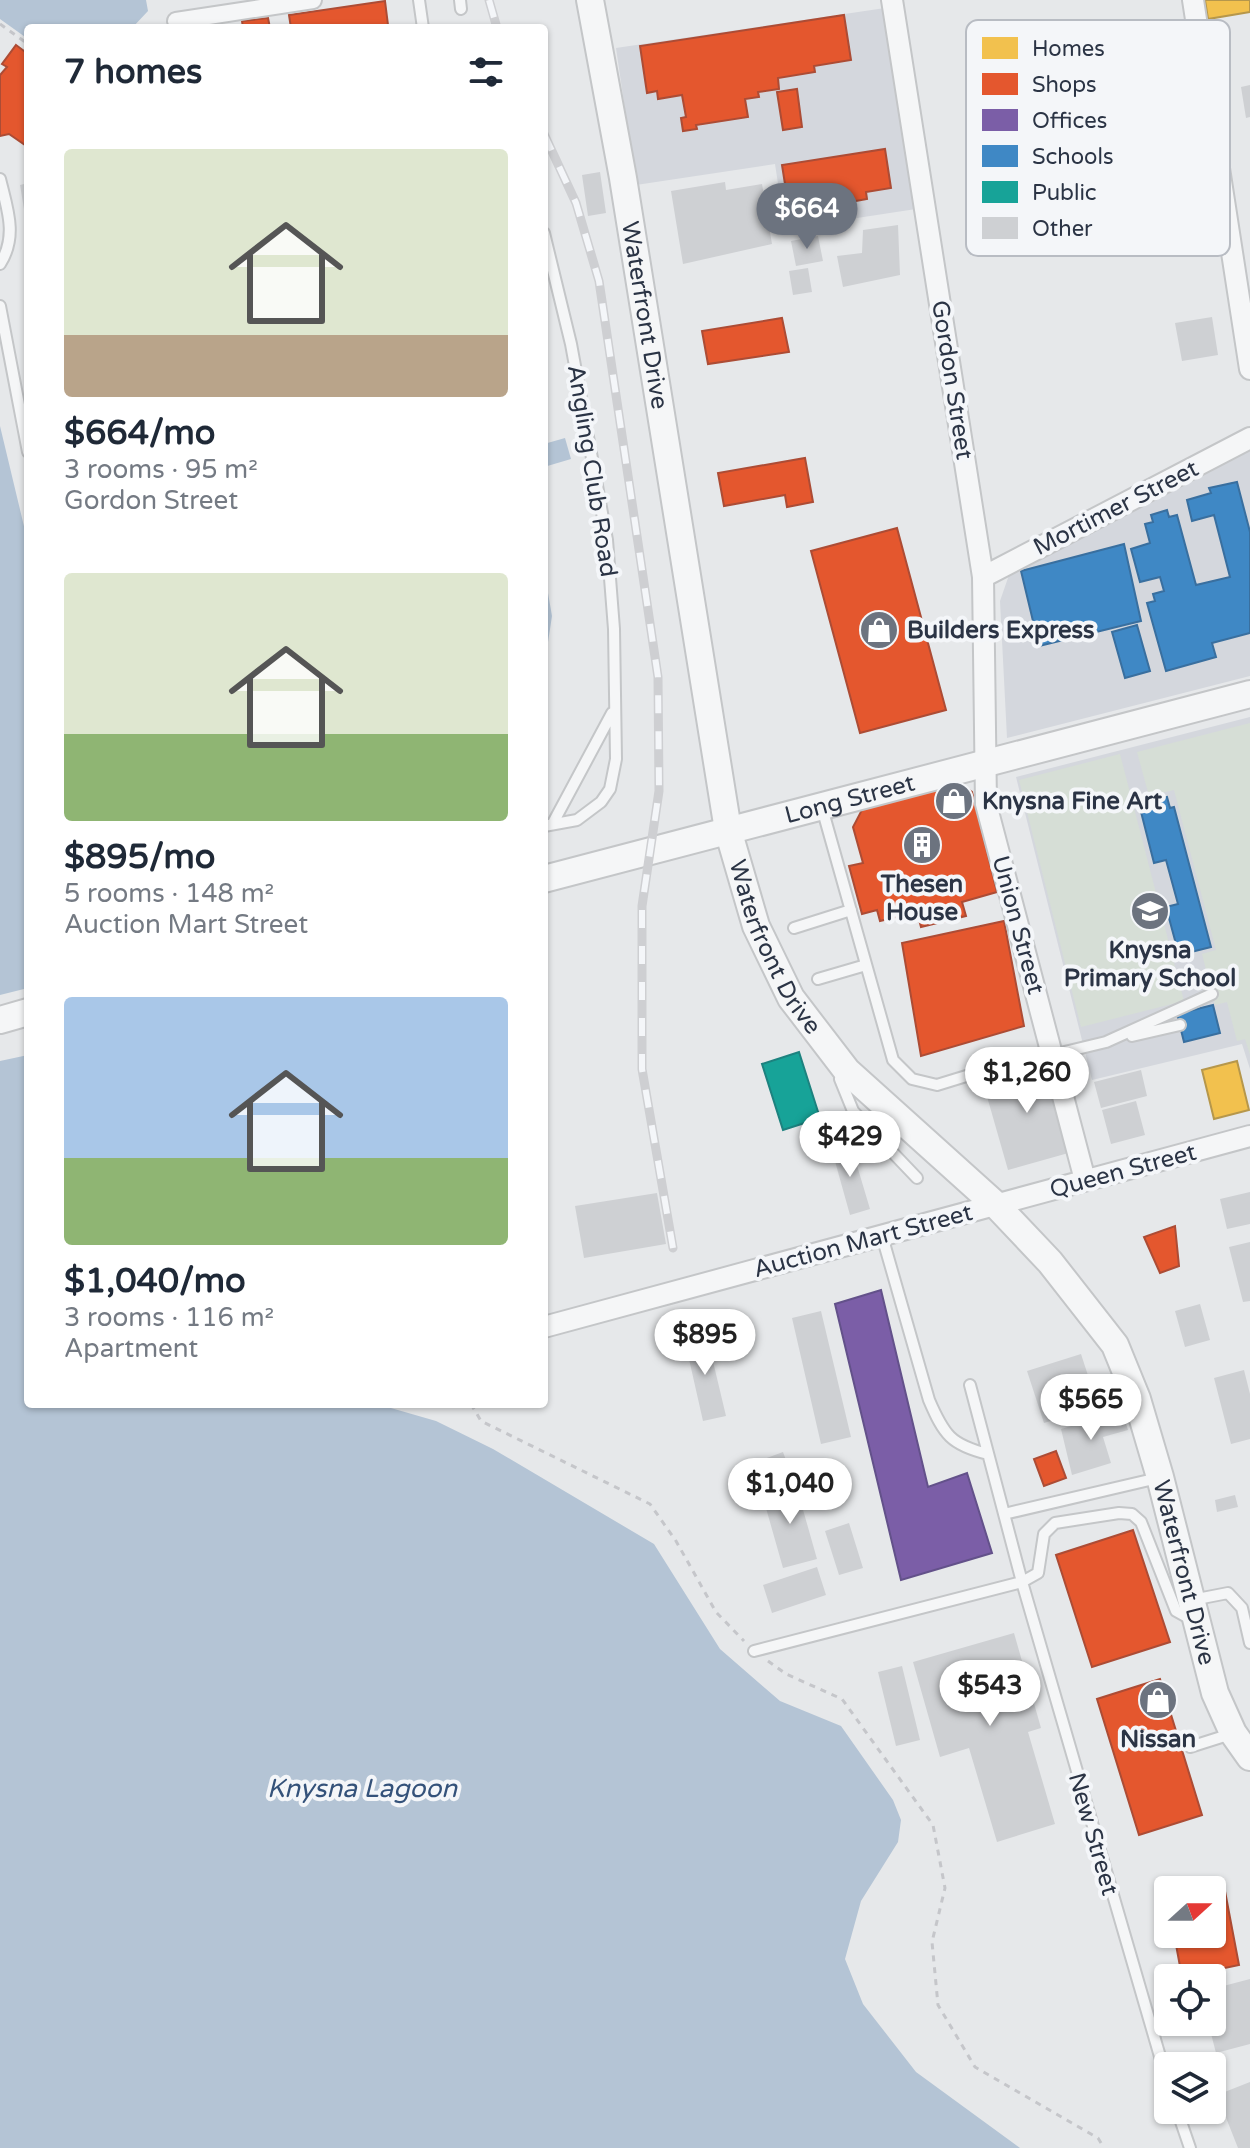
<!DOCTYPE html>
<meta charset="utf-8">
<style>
:root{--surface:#fff;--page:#f2f2f3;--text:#1f2937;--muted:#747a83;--accent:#6c737f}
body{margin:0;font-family:"Varela Round",sans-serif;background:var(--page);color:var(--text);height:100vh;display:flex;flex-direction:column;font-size:30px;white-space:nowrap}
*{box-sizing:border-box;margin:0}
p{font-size:26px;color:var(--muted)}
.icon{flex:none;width:44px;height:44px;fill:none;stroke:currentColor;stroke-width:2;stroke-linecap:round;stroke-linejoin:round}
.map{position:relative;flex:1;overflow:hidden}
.details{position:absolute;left:24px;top:24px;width:524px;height:1384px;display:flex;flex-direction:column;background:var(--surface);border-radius:8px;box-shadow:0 2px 6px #0004}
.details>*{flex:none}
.needle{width:52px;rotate:69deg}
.fabs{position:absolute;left:1154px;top:1876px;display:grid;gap:16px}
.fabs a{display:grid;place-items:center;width:72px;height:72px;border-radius:8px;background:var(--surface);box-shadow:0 2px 6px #0004;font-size:40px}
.price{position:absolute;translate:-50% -68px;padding:0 18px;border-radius:28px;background:#fff;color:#222;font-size:26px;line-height:52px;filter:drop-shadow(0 2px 4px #0008)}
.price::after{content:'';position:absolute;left:50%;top:48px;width:24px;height:18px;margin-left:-12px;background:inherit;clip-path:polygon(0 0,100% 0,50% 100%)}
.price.selected{background:var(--accent);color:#fff}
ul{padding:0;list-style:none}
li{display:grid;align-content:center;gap:16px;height:424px;padding:0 40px}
li span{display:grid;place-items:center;height:248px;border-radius:8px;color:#555}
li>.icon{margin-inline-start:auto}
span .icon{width:144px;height:144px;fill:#fffc;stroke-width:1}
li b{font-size:34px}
h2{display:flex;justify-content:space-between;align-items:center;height:96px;padding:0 40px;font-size:34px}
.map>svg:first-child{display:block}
.built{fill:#d4d7dd}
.green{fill:#d6ded6}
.water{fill:#b4c4d5}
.homes{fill:#f2c14e;stroke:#b6974b;stroke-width:2}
.shops{fill:#e4572e;stroke:#ac4c35;stroke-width:2}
.offices{fill:#7b5ea7;stroke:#63518a;stroke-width:2}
.schools{fill:#3f88c5;stroke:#396f9f;stroke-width:2}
.public{fill:#17a398;stroke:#1d827f;stroke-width:2}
.building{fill:#ced0d3}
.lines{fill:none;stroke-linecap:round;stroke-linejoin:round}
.service-casing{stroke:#c4c6c8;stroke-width:14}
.pedestrian-casing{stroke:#c4c6c8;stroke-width:20}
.minor-casing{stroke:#c4c6c8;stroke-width:24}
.tertiary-casing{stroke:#c4c6c8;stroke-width:30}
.path{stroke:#c5c6ca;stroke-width:3;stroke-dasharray:6 6;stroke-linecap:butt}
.service{stroke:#f5f6f7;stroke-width:10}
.pedestrian{stroke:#f5f6f7;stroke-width:16}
.minor{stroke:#f5f6f7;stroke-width:20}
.tertiary{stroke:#f5f6f7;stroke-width:26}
.rail-casing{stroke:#cecfd2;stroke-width:9}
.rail{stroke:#f4f6f9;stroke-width:6;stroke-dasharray:18;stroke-linecap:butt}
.labels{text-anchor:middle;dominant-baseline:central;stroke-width:8;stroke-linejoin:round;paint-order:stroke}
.street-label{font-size:24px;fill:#2b3445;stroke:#f4f6f9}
.poi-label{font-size:24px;font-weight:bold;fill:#2b3445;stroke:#f4f6f9}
.water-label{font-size:26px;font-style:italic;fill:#34527a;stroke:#f4f6f9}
.key{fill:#f4f6f9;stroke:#b8bcc3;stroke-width:2}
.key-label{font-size:22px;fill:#2b3445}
</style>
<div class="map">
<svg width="1250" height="2148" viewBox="0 0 1250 2148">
<rect width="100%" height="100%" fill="#e6e8ea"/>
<path class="built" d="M885 8 916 209 785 229 775 164 636 185 616 48Z
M1250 450V676L1007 738 1000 601 1009 575Z
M1250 717V1069L1242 1044 1092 1080 1016 777Z"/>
<path class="green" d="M1250 723V1055L1245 1039 1237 1041 1227 1002 1215 1005 1202 954 1216 950 1174 790 1149 796 1137 752Z
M1120 754 1184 1001 1081 1027 1019 780Z"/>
<path class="water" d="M0 0H146L148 11 132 28H28V39L0 19Z
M0 426 28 543V988L0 995Z
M565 438 571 459 544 467V444Z
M544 570 552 616 544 668Z
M28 1055V1404H377L436 1421 493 1449 654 1544 720 1649 780 1701 841 1726 893 1800 901 1820 898 1842 861 1901 845 1959 863 2004 916 2072 1020 2148H0V1061Z"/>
<path class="homes" d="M1205 0H1250V12L1208 19Z
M1237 1061 1249 1110 1214 1119 1202 1070Z"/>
<path class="shops" d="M385 1 388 25 291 28 289 15Z
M844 15 851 60 814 66 815 72 778 78 779 89 758 92 759 97 745 99 748 117 696 125 697 129 683 131 681 118 686 117 682 95 658 99 657 91 647 93 640 46Z
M268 18 270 28H243L242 21Z
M16 45 28 54V147L9 134 0 136V75L7 67 2 64Z
M797 89 802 127 783 130 777 92Z
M885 149 891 188 866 192 867 199 850 202 848 194 788 203 782 165Z
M782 318 789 352 708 364 702 331Z
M805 458 813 502 787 507 785 495 724 506 718 473Z
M897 528 946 710 860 733 811 551Z
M955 781 972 792 997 892 962 902 966 916 921 927 917 912 880 921 877 910 862 914 849 866 863 863 853 827 865 804Z
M1004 921 1024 1026 921 1056 902 943Z
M1175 1226 1179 1266 1160 1273 1144 1237Z
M1056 1451 1066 1478 1044 1486 1034 1459Z
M1133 1530 1170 1642 1092 1667 1056 1555Z
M1160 1679 1202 1815 1139 1835 1097 1699Z
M1224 1886 1239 1965 1182 1977 1174 1934H1212V1890H1205Z"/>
<path class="offices" d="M881 1290 928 1487 967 1473 992 1553 901 1580 835 1304Z"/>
<path class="schools" d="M1237 482 1250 532V633L1212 643 1216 657 1166 671 1147 603 1155 601 1153 594 1164 591 1160 577 1140 582 1131 549 1150 543 1145 524 1153 522 1151 515 1167 510 1169 517 1177 515 1196 585 1230 577 1214 515 1192 521 1187 500 1211 493 1209 488Z
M1124 544 1141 621 1039 646 1021 571Z
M1137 625 1150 671 1125 678 1112 632Z
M1167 797 1170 808 1174 807 1211 947 1179 955 1166 907 1178 904 1166 860 1154 863 1139 804Z
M1213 1005 1220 1033 1184 1042 1177 1014Z"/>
<path class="public" d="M799 1052 820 1118 783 1130 762 1064Z"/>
<path class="building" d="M1250 85V117L1246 118 1241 87Z
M600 172 606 213 588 216 582 175Z
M725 182 726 190 762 184 772 244 683 264 671 191Z
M28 183V220L26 221 20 185Z
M898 225 900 275 843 287 837 256 862 253 863 230Z
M818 236 823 261 796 266 791 241Z
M808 268 812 292 793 295 789 271Z
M1212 317 1218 355 1182 361 1175 323Z
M1046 1060 1072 1152 1008 1170 982 1079Z
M1141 1070 1147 1096 1101 1108 1094 1082Z
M1136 1101 1145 1135 1111 1144 1102 1110Z
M850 1142 870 1209 850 1215 831 1147Z
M1250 1192V1224L1227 1229 1220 1199Z
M657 1193 666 1244 584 1258 575 1206Z
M1250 1242V1301L1243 1302 1229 1247Z
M1200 1304 1210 1340 1185 1347 1175 1311Z
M821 1311 851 1437 821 1444 792 1318Z
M706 1332 726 1416 703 1421 684 1337Z
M1081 1354 1098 1406 1044 1423 1027 1371Z
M1244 1370 1250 1394V1439L1231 1444 1214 1378Z
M1122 1411 1128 1430 1103 1437 1111 1463 1072 1475 1061 1429Z
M783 1452 793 1479 741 1497 732 1471Z
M796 1485 817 1559 783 1568 762 1494Z
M1235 1495 1238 1507 1217 1512 1215 1500Z
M849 1523 863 1568 839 1575 825 1531Z
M817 1567 826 1595 772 1613 763 1585Z
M1014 1633 1041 1728 1028 1732 1055 1824 997 1842 969 1748 940 1757 913 1662Z
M902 1666 920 1740 896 1746 878 1672Z
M1250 1979V2044L1216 2053 1208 2022H1212V1989Z
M1250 2082V2148H1238L1217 2095Z"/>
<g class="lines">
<defs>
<path id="service" d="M419 0 423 28
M460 0 461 9
M0 179C7 208 18 236 0 264
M544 233 571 344 607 540 614 629 616 759 610 789 601 802 577 820 544 826
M0 306 28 452
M822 808 893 1060 912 1079 937 1085 1051 1050
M553 823 612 713
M794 928 851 910
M818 979 866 965
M1132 1036 1180 1025
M1052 1055 1106 1042 1212 994
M846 1073 840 1079 853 1111 917 1178
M882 1236 929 1400C944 1435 951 1445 988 1454
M970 1385 1022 1582 1168 2084
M1004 1514 1158 1478
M1192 1600 1228 1593 1242 1608 1250 1643
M754 1651 1022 1582 1038 1573 1044 1534 1055 1523 1119 1513 1132 1514 1141 1522 1176 1611 1194 1621
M1190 1747 1231 1734
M1177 2110 1190 2148"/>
<path id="pedestrian" d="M176 21 313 0"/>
<path id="minor" d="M892 0 983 577 986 804 1085 1180
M1193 0 1250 369
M983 577 1250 438
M544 1327 1250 1136"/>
<g id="tertiary">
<path id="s1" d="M590 0 623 178 728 830 756 926 791 998 847 1071 997 1206 1050 1262 1115 1345 1137 1399 1160 1477 1215 1693 1233 1733 1250 1757"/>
<path id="s2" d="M544 879 1250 694"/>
<path d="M0 1020 28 1012"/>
</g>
</defs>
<use href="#service" class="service-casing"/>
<use href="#pedestrian" class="pedestrian-casing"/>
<use href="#minor" class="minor-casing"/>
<use href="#tertiary" class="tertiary-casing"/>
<path class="path" d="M0 24 28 44
M471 1404 481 1421 650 1504 676 1541 716 1612 744 1641
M768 1661 786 1674 842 1699 933 1825 945 1888 932 1942 938 2005 975 2067 1098 2138 1104 2148"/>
<use href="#service" class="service"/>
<use href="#pedestrian" class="pedestrian"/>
<use href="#minor" class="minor"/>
<use href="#tertiary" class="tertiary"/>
<defs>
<path id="rail" d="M489 0 497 28
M544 134 576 203 599 281 658 677 659 791 642 906V1069L673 1248"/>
</defs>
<use href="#rail" class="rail-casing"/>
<use href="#rail" class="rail"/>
</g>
<defs>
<symbol id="shop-disc" viewBox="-11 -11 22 22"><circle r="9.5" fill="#6c737f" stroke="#f4f6f9"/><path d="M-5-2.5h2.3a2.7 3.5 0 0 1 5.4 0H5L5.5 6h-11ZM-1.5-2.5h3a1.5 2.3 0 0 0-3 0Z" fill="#fff"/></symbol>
<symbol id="building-disc" viewBox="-11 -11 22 22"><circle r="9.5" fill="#6c737f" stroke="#f4f6f9"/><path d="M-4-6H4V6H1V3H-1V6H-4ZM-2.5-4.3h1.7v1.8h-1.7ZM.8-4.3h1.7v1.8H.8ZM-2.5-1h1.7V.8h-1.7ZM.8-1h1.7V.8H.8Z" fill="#fff"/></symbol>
<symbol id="school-disc" viewBox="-11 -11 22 22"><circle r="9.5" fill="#6c737f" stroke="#f4f6f9"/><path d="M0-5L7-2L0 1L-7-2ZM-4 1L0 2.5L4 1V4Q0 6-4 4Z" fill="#fff"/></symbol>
</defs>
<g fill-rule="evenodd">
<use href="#shop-disc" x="857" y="608" width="44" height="44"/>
<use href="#shop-disc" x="932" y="779" width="44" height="44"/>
<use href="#building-disc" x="900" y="823" width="44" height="44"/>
<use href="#school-disc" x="1128" y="889" width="44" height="44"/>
<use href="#shop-disc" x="1136" y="1678" width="44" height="44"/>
</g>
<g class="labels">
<g class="street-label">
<text stroke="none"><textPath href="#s1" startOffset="320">Waterfront Drive</textPath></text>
<text transform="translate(952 380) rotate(81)">Gordon Street</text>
<text transform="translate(592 471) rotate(81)">Angling Club Road</text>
<text transform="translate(1116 508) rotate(-27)">Mortimer Street</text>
<text stroke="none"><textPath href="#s2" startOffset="316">Long Street</textPath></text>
<text transform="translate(1018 925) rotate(75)">Union Street</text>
<text stroke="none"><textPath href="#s1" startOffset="968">Waterfront Drive</textPath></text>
<text transform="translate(1123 1171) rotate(-15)">Queen Street</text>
<text transform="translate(863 1241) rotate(-15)">Auction Mart Street</text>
<text stroke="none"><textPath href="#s1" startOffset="1736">Waterfront Drive</textPath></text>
<text transform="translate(1093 1834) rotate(74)">New Street</text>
</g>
<g class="poi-label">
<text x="907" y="630" text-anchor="start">Builders Express</text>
<text x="982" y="801" text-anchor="start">Knysna Fine Art</text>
<text x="922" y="884">Thesen<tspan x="922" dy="28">House</tspan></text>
<text x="1150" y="950">Knysna<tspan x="1150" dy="28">Primary School</tspan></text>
<text x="1158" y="1739">Nissan</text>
</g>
<g class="water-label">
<text x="362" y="1788">Knysna Lagoon</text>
</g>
</g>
<rect x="966" y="20" width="264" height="236" rx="12" class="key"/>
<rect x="982" y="37" width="36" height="22" fill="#f2c14e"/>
<rect x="982" y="73" width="36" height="22" fill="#e4572e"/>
<rect x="982" y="109" width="36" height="22" fill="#7b5ea7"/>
<rect x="982" y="145" width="36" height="22" fill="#3f88c5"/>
<rect x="982" y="181" width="36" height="22" fill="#17a398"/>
<rect x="982" y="217" width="36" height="22" fill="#ced0d3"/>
<g class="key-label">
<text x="1032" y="56">Homes</text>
<text x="1032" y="92">Shops</text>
<text x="1032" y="128">Offices</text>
<text x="1032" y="164">Schools</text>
<text x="1032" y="200">Public</text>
<text x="1032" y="236">Other</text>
</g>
</svg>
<div class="fabs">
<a><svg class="needle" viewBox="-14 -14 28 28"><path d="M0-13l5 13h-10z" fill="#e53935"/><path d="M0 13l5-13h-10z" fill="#747a83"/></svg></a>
<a><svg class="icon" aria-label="locate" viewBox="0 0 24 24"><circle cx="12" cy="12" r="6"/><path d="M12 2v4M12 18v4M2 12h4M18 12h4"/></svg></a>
<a><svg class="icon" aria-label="layers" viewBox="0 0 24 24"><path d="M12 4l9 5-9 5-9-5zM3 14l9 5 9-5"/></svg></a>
</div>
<b class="price selected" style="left:807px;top:251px">$664</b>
<b class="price" style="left:1027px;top:1115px">$1,260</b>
<b class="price" style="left:850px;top:1179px">$429</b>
<b class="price" style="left:705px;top:1377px">$895</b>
<b class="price" style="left:1091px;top:1442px">$565</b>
<b class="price" style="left:790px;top:1526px">$1,040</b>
<b class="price" style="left:990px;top:1728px">$543</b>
<section class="details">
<h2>7 homes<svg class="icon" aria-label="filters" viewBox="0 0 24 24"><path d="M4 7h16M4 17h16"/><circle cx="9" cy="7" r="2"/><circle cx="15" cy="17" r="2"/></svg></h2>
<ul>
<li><span style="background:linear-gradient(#dfe7d0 75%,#b9a48a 0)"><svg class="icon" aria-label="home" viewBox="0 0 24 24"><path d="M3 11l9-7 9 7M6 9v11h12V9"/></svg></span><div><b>$664/mo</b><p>3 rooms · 95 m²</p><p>Gordon Street</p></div></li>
<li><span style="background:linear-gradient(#dfe7d0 65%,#8fb573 0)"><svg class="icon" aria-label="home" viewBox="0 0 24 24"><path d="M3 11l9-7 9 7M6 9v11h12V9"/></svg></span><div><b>$895/mo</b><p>5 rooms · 148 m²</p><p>Auction Mart Street</p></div></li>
<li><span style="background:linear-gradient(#a9c7e8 65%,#8fb573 0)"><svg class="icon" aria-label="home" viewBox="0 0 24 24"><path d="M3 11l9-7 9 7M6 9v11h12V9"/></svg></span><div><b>$1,040/mo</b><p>3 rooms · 116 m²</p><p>Apartment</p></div></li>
</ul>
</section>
</div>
